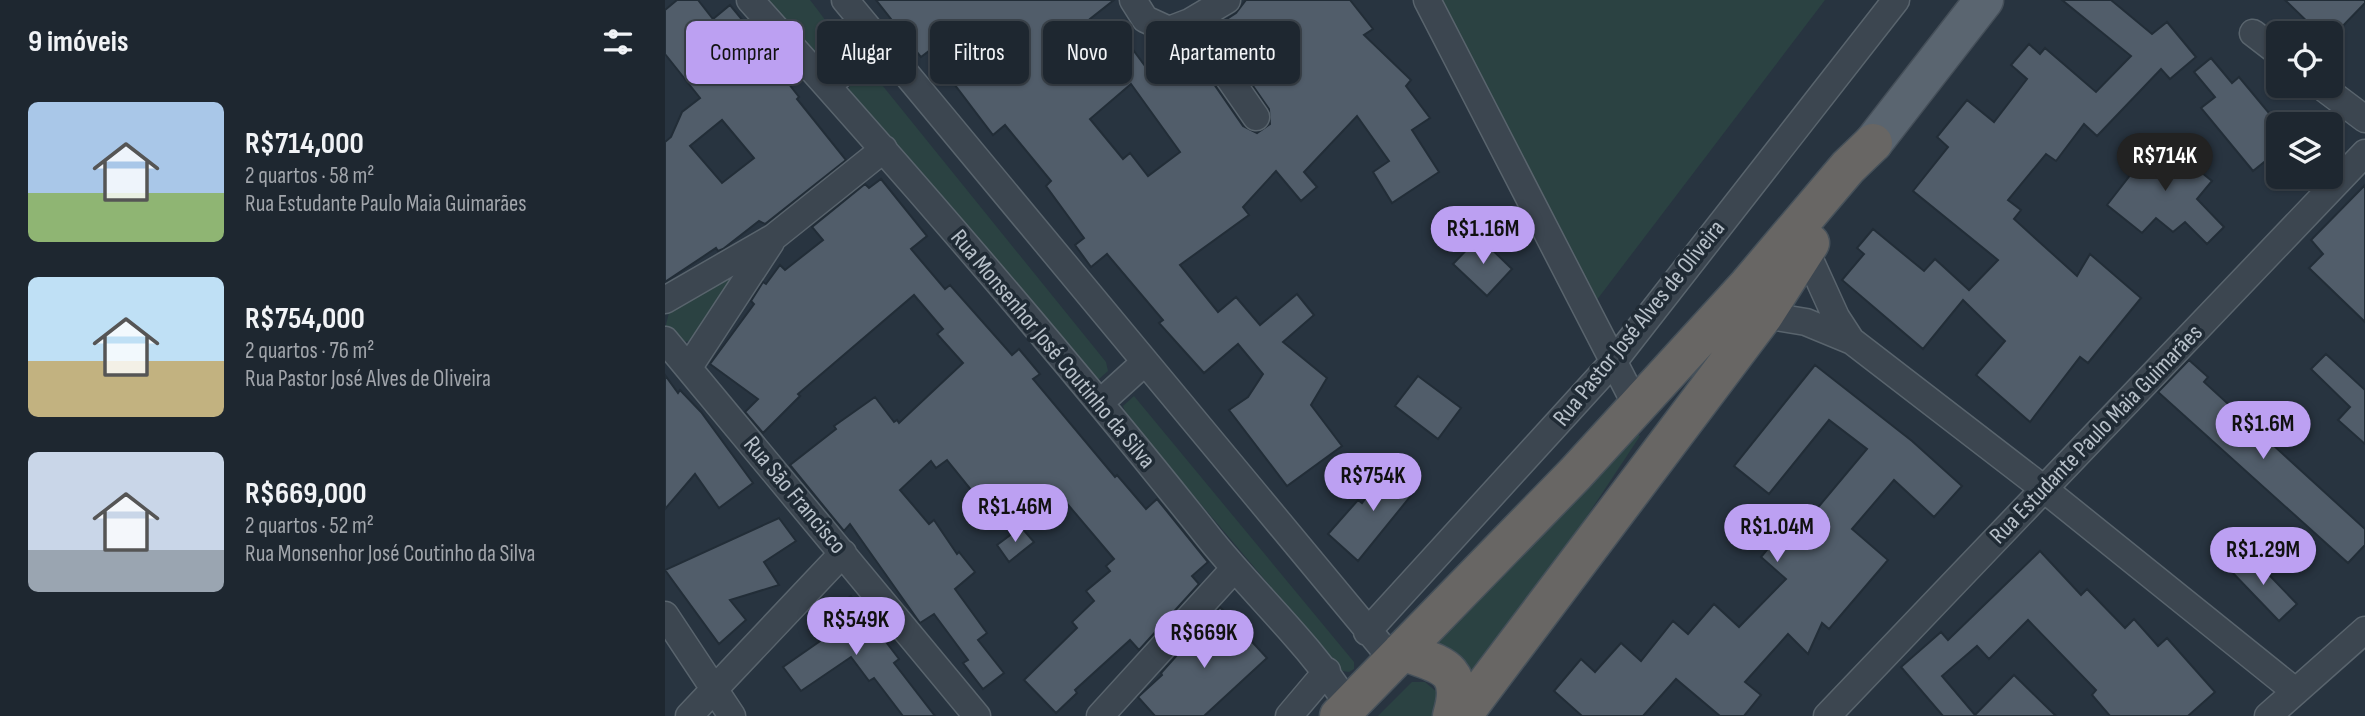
<!DOCTYPE html>
<html lang="pt">
<meta charset="utf-8">
<style>
:root{--surface:#1e2730;--page:#262f38;--text:#f1f3f6;--muted:#a1a5ab;--line:#3c444c;--accent:#bca0f2}
body{margin:0;font-family:"Sofia Sans Condensed",sans-serif;background:var(--page);color:var(--text);height:100vh;display:flex;flex-direction:column;font-size:26px;white-space:nowrap}
*{box-sizing:border-box;margin:0}
p{font-size:23px;color:var(--muted)}
.icon{flex:none;width:38px;height:38px;fill:none;stroke:currentColor;stroke-width:2;stroke-linecap:round;stroke-linejoin:round}
.map{position:relative;flex:1;overflow:hidden}
.details{display:flex;flex-direction:column;background:var(--surface);width:665px}
.details>*{flex:none}
.guide{position:absolute;left:21px;top:21px;width:665px;height:63px;display:flex;gap:14px}
.controls{position:absolute;left:1601px;top:21px;display:grid;gap:14px}
.controls a{display:grid;place-items:center;width:77px;height:77px;border-radius:10px;background:var(--surface);box-shadow:0 2px 5px #0004,0 0 0 2px var(--line);font-size:35px}
.price{position:absolute;translate:-50% -60px;padding:0 16px;border-radius:24px;background:var(--accent);color:#111;font-size:23px;line-height:46px;filter:drop-shadow(0 2px 4px #0008)}
.price::after{content:'';position:absolute;left:50%;top:42px;width:21px;height:16px;margin-left:-10px;background:inherit;clip-path:polygon(0 0,100% 0,50% 100%)}
.price.current{background:#222;color:#fff}
ul{padding:0;list-style:none}
li{display:flex;align-items:center;gap:21px;height:175px;padding:0 28px}
li span{display:grid;place-items:center;flex:none;width:196px;height:140px;border-radius:10px;color:#555}
li>.icon{margin-inline-start:auto}
span .icon{width:84px;height:84px;fill:#fffc;stroke-width:1}
li b{font-size:30px}
h2{display:flex;justify-content:space-between;align-items:center;height:84px;padding:0 28px;font-size:30px}
.chip{padding:0 24px;border-radius:10px;background:var(--surface);box-shadow:0 2px 5px #0004,0 0 0 2px var(--line);font-size:24px;line-height:63px}
.chip.current{background:var(--accent);color:#111}
main{display:flex;flex:1;min-height:0}
.map>svg:first-child{display:block}
.green{fill:#2b4242}
.building{fill:#515d6a;stroke:#222d37;stroke-width:2;fill-rule:evenodd}
.lines{fill:none;stroke-linecap:round;stroke-linejoin:round}
.minor-casing{stroke:#59646d;stroke-width:29}
.primary-casing{stroke:#454f59;stroke-width:41}
.trunk-casing{stroke:#46515a;stroke-width:41}
.minor{stroke:#3c4650;stroke-width:26}
.primary{stroke:#5a6570;stroke-width:38}
.trunk{stroke:#686664;stroke-width:38}
.labels{text-anchor:middle;dominant-baseline:central;stroke-width:7;stroke-linejoin:round;paint-order:stroke}
.street-label{font-size:24px;fill:#b8c1ca;stroke:#202b35}
</style>
<main>
<section class="details">
<h2>9 imóveis<svg class="icon" aria-label="filters" viewBox="0 0 24 24"><path d="M4 7h16M4 17h16"/><circle cx="9" cy="7" r="2"/><circle cx="15" cy="17" r="2"/></svg></h2>
<ul>
<li><span style="background:linear-gradient(#a9c7e8 65%,#8fb573 0)"><svg class="icon" aria-label="home" viewBox="0 0 24 24"><path d="M3 11l9-7 9 7M6 9v11h12V9"/></svg></span><div><b>R$714,000</b><p>2 quartos · 58 m²</p><p>Rua Estudante Paulo Maia Guimarães</p></div></li>
<li><span style="background:linear-gradient(#bfe0f5 60%,#c2b280 0)"><svg class="icon" aria-label="home" viewBox="0 0 24 24"><path d="M3 11l9-7 9 7M6 9v11h12V9"/></svg></span><div><b>R$754,000</b><p>2 quartos · 76 m²</p><p>Rua Pastor José Alves de Oliveira</p></div></li>
<li><span style="background:linear-gradient(#c9d6e8 70%,#9aa5b1 0)"><svg class="icon" aria-label="home" viewBox="0 0 24 24"><path d="M3 11l9-7 9 7M6 9v11h12V9"/></svg></span><div><b>R$669,000</b><p>2 quartos · 52 m²</p><p>Rua Monsenhor José Coutinho da Silva</p></div></li>
</ul>
</section>
<div class="map">
<svg width="1700" height="716" viewBox="0 0 1700 716">
<rect width="100%" height="100%" fill="#283440"/>
<path class="green" d="M90 0H145C157 16 196 60 149 61Z
M770 0H1160L931 301Z
M200 73 209 75 441 362 443 371 434 379 424 380 182 98C183 85 188 79 200 73Z
M76 265 27 341 18 342 0 328 4 313Z
M469 396 689 662V669L684 672 677 671 463 418 458 406Z
M966 429 975 436 856 616 808 682 758 649Z
M747 682H760L773 693 771 716H713Z"/>
<path class="building" d="M12 0H33L48 19 65 5 93 39 83 47 109 79 116 74 134 97 132 99 181 160 100 224 94 221 58 249 53 251 51 248 0 282V142L6 137 17 112 35 98 0 54V10ZM57 120 89 158 57 183 25 146Z
M211 0H449L425 19 452 53 463 43 489 78 526 51 578 126 592 133 605 124 604 109 548 28 571 13 581 0H685L708 29 699 35 746 80 741 86 765 118 747 130 774 172 727 203 708 172 724 161 692 116 639 172 652 187 636 201 611 171 578 207 584 215 515 265 553 312 571 297 595 325 632 294 649 315 618 342 662 378 646 405 677 446 622 486 564 410 583 397 598 374 573 344 539 373 494 323 498 320 442 254 426 267 410 245 419 238 381 186 386 181 340 125 328 135 264 51 256 57ZM466 84 515 152 483 176 465 153 458 159 425 119Z
M1397 0H1446L1487 34 1502 22 1531 57 1505 79 1496 69 1432 136 1419 124 1391 161 1381 154 1343 200 1356 210 1349 219 1412 276 1425 254 1476 298 1423 363 1415 357 1365 422 1311 375 1340 341 1298 300 1258 349 1177 280 1199 254 1192 248 1208 229 1259 271 1270 259 1304 290 1333 260 1248 191 1283 147 1272 137 1302 100 1329 122 1362 79 1346 65 1364 44 1375 54 1380 48 1431 92 1466 56Z
M1620 0H1700V3L1671 33H1654Z
M1546 58 1567 83 1574 77 1614 125V150L1588 171 1536 108 1550 97 1529 72Z
M1490 135 1547 181 1532 199 1559 227 1542 244 1520 222 1508 232 1491 218 1477 233 1442 205 1473 165 1468 162Z
M216 179 262 236 246 249 280 289 285 285 347 355 354 349 375 374 368 379 450 477 452 475 481 509 492 499 543 562 527 576 534 584 474 650 465 640 410 690 412 693 391 713 359 680 412 628 407 622 429 601 421 591 445 571 441 566 449 559 388 487 350 520 326 492 315 501 282 460 271 468 266 461 235 490 264 524 269 520 292 554 294 552 310 572 290 589 322 633 313 640 339 673 318 689 298 663 303 660 269 614 255 623 185 524 179 531 125 465 171 429 169 426 210 397 229 422 232 420 234 423 298 363 272 334 278 329 249 295 133 394 135 396 98 433 80 412 93 399 45 364 89 304 86 301 98 282 101 284 115 265 120 270 158 240 147 227 200 184 204 188Z
M1700 185V322L1644 268 1658 254 1646 240Z
M814 237 847 269 822 296 788 264Z
M1661 354 1700 390V444L1673 420 1685 407 1646 369Z
M1524 360 1543 377 1539 382 1700 529V545L1683 563 1493 392Z
M1150 365 1247 441 1297 486 1269 517 1229 480 1187 529 1223 560 1164 629 1157 623 1143 654 1123 634 1080 682 1096 695 1079 716H1055L1011 679 978 716H917L889 691 916 659 930 672 956 643 976 661 1008 621 1023 634 1049 604 1074 627 1121 579 1096 557 1115 534 1124 542 1202 449 1164 420 1104 494 1069 466Z
M0 375 13 393 15 390 36 412 88 483 54 508 30 474 0 509Z
M753 376 796 408 773 439 730 406Z
M725 465 753 487 693 561 663 534 693 500 697 503Z
M114 518 131 541 99 562 114 585 65 600 81 620 54 644 0 570Z
M356 527 369 542 344 562 332 545Z
M1375 551 1416 595 1422 589 1460 628 1469 619 1493 646 1502 638 1550 692 1523 716H1445L1427 695 1431 690 1363 620 1324 659 1312 646 1277 676 1310 715 1349 675 1391 716H1278L1236 667 1276 632 1283 640Z
M1583 553 1632 604 1614 621 1565 570Z
M186 596 234 659 229 663 270 716H238L209 678 204 681 186 657 136 691 118 667 158 639 147 624Z
M555 607 602 658 539 716H490L473 697 497 675 496 673Z"/>
<g class="lines">
<defs>
<path id="minor" d="M85 0C243 175 398 354 545 539 590 595 645 644 683 705
M180 0 727 659
M468 0 480 19 504 30 525 22 562 0
M762 0 972 407
M525 22 591 117
M1588 33 1614 53
M163 86 213 40
M1656 86 1700 119
M1141 251 1171 317 1186 340
M0 300 109 237 219 149
M1099 315 1141 322 1187 341 1379 489 1630 691
M0 340 312 716
M24 367 106 242
M436 402 480 362
M0 615 67 716
M702 632 949 361 1231 0
M24 716 178 553
M435 716 569 569
M624 716 662 671
M1162 716 1700 153
M1603 716 1700 630"/>
<path id="primary" d="M1208 143 1319 0"/>
<path id="trunk" d="M737 651C776 665 801 667 787 716
M674 716 910 474 1083 285 1183 167 1208 143
M797 716 1099 315 1145 243"/>
</defs>
<use href="#minor" class="minor-casing"/>
<use href="#primary" class="primary-casing"/>
<use href="#trunk" class="trunk-casing"/>
<use href="#minor" class="minor"/>
<use href="#primary" class="primary"/>
<use href="#trunk" class="trunk"/>
</g>
<g class="labels">
<g class="street-label">
<text transform="translate(974 323) rotate(-51)">Rua Pastor José Alves de Oliveira</text>
<text transform="translate(388 349) rotate(50)">Rua Monsenhor José Coutinho da Silva</text>
<text transform="translate(1431 434) rotate(-46)">Rua Estudante Paulo Maia Guimarães</text>
<text transform="translate(130 495) rotate(50)">Rua São Francisco</text>
</g>
</g>
</svg>
<div class="controls">
<a><svg class="icon" aria-label="locate" viewBox="0 0 24 24"><circle cx="12" cy="12" r="6"/><path d="M12 2v4M12 18v4M2 12h4M18 12h4"/></svg></a>
<a><svg class="icon" aria-label="layers" viewBox="0 0 24 24"><path d="M12 4l9 5-9 5-9-5zM3 14l9 5 9-5"/></svg></a>
</div>
<b class="price current" style="left:1500px;top:193px">R$714K</b>
<b class="price" style="left:818px;top:266px">R$1.16M</b>
<b class="price" style="left:1598px;top:461px">R$1.6M</b>
<b class="price" style="left:708px;top:513px">R$754K</b>
<b class="price" style="left:350px;top:544px">R$1.46M</b>
<b class="price" style="left:1112px;top:564px">R$1.04M</b>
<b class="price" style="left:1598px;top:587px">R$1.29M</b>
<b class="price" style="left:191px;top:657px">R$549K</b>
<b class="price" style="left:539px;top:670px">R$669K</b>
<div class="guide">
<a class="chip current">Comprar</a>
<a class="chip">Alugar</a>
<a class="chip">Filtros</a>
<a class="chip">Novo</a>
<a class="chip">Apartamento</a>
</div>
</div>
</main>
